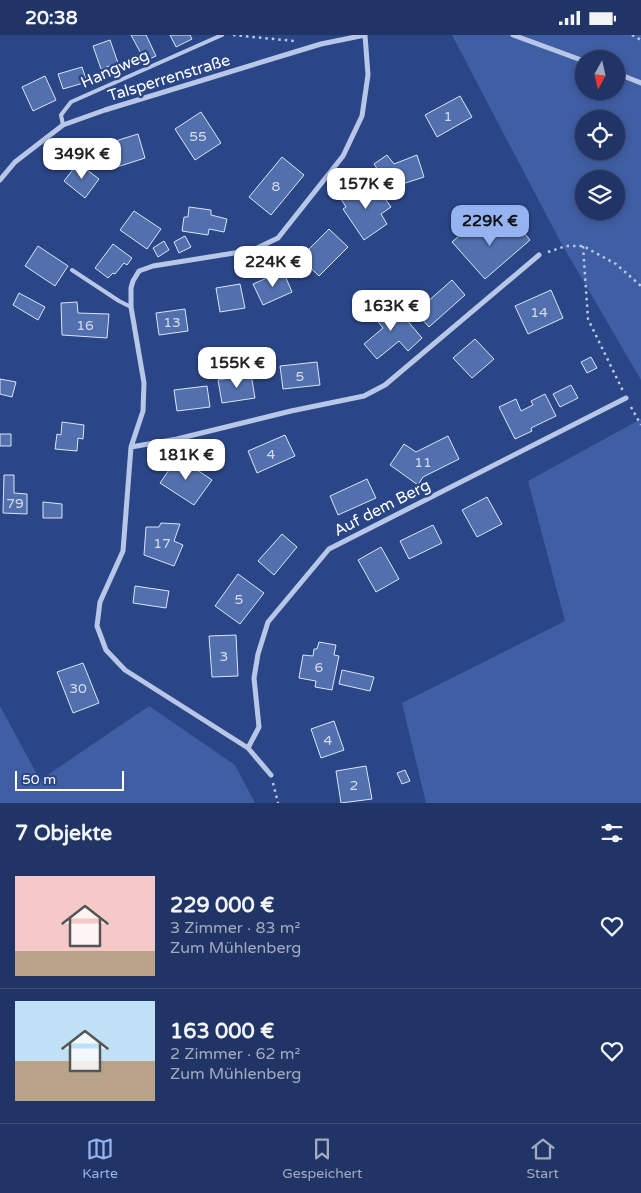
<!DOCTYPE html>
<html lang="de">
<meta charset="utf-8">
<style>
:root{--surface:#203465;--page:#2d3f6e;--text:#f1f3f6;--muted:#a2aabf;--line:#3d4f79;--accent:#95b2f1}
body{margin:0;font-family:"Varela Round",sans-serif;background:var(--page);color:var(--text);height:100vh;display:flex;flex-direction:column;font-size:19px;white-space:nowrap}
*{box-sizing:border-box;margin:0}
p{font-size:16px;color:var(--muted)}
.icon{flex:none;width:28px;height:28px;fill:none;stroke:currentColor;stroke-width:2;stroke-linecap:round;stroke-linejoin:round}
.map{position:relative;height:768px;overflow:hidden}
.side{display:flex;flex-direction:column;background:var(--surface);flex:1}
.side>*{flex:none}
.needle{width:32px;rotate:188deg}
.fabs{position:absolute;left:575px;top:15px;display:grid;gap:10px}
.fabs a{display:grid;place-items:center;width:50px;height:50px;border-radius:50%;background:var(--surface);box-shadow:0 2px 8px #0003,0 0 0 1px var(--line);font-size:25px}
.scale{position:absolute;left:15px;bottom:12px;width:109px;box-sizing:border-box;padding-left:5px;border:2px solid #fff;border-top:0;font-size:14px;line-height:18px;white-space:nowrap;color:#fff;-webkit-text-stroke:4px #2b4687;paint-order:stroke}
.price{position:absolute;translate:-50% -42px;padding:0 11px;border-radius:10px;background:#fff;color:#222;font-size:16px;line-height:32px;filter:drop-shadow(0 1px 2px #0008)}
.price::after{content:'';position:absolute;left:50%;top:30px;width:15px;height:11px;margin-left:-8px;background:inherit;clip-path:polygon(0 0,100% 0,50% 100%)}
.price.current{background:var(--accent);color:#111}
ul{padding:0;list-style:none}
li{display:flex;align-items:center;gap:15px;height:125px;padding:0 15px}
li+li{border-top:1px solid var(--line)}
li span{display:grid;place-items:center;flex:none;width:140px;height:100px;border-radius:0px;color:#555}
li>.icon{margin-inline-start:auto}
span .icon{width:60px;height:60px;fill:#fffc;stroke-width:1}
li b{font-size:21px}
h2{display:flex;justify-content:space-between;align-items:center;height:60px;padding:0 15px;font-size:21px}
.status{display:flex;justify-content:space-between;align-items:center;height:35px;padding:0 25px;background:var(--surface);direction:ltr}
.status svg{height:14px;fill:currentColor}
.dock{display:flex;justify-content:space-around;align-items:center;height:70px;border-top:1px solid var(--line);background:var(--surface);font-size:14px;color:var(--muted)}
.dock a{display:grid;justify-items:center;gap:2px}
.dock .current{color:var(--accent)}
.map>svg:first-child{display:block}
.green{fill:#405ea3;fill-rule:evenodd}
.building{fill:#5370ae;stroke:#dbe3f6}
.lines{fill:none;stroke-linecap:round;stroke-linejoin:round}
.path{stroke:#b8c7e8;stroke-width:2.5;stroke-dasharray:2.5 4;stroke-linecap:butt}
.service{stroke:#b8c7e8;stroke-width:4}
.minor{stroke:#b8c7e8;stroke-width:5}
.labels{text-anchor:middle;dominant-baseline:central;stroke-width:5;stroke-linejoin:round;paint-order:stroke}
.number-label{font-size:14px;fill:#d4dbeb}
.street-label{font-size:16px;fill:#fff;stroke:#2b4687}
</style>
<div class="status"><b>20:38</b><svg viewBox="0 0 49 12"><path d="M0 12V9h3v3zM5 12V6h3v6zM10 12V3h3v9zM15 12V0h3v12zM26 1h20v11H26zM47 4h2v5h-2z"/></svg></div>
<div class="map">
<svg width="641" height="768" viewBox="0 0 641 768">
<rect width="100%" height="100%" fill="#2b4687"/>
<path class="green" d="M452 0H641V345L560 206ZM584 24H616V56H584ZM584 84H616V116H584ZM584 144H616V176H584Z
M641 384V768H426L402 668 565 586 528 446Z
M0 671 40 745 149 671 235 730 255 768H0Z"/>
<path class="building" d="M131 0H146L156 21 145 26Z
M170 0H190L192 4 176 12Z
M110 5 118 28 101 34 93 11Z
M82 32 87 47 63 54 58 39Z
M45 41 56 65 33 76 22 52Z
M460 61 472 82 437 102 425 80Z
M201 77 221 108 195 125 175 94Z
M138 99 145 123 117 132 109 108Z
M387 120 394 129 417 120 424 142 390 153 374 129Z
M282 122 304 140 271 180 249 162Z
M78 128 99 144 85 163 64 146Z
M361 151 366 158 376 151 391 172 381 179 387 189 364 205 343 174 346 172 341 164Z
M189 172 211 175V180L227 184 224 197 209 194 208 200 182 196 184 182H188Z
M134 176 161 194 147 214 120 195Z
M514 186 530 205 485 244 452 207 474 188 490 207Z
M329 194 348 212 319 241 300 223Z
M185 201 191 212 179 218 174 207Z
M164 206 169 215 158 222 153 213Z
M113 209 132 223 127 230 124 228 115 239 113 238 108 243 95 233Z
M38 211 68 231 55 251 25 231Z
M283 236 292 257 263 270 253 249Z
M452 245 465 260 429 292 416 277Z
M240 249 245 273 220 277 216 253Z
M551 255 563 283 528 299 515 271Z
M19 258 45 272 38 285 13 270Z
M383 266 396 281 400 277 422 303 408 316 399 306 377 324 364 309 383 293 370 277Z
M77 267 78 278 109 279 107 303 62 300 61 268Z
M185 274 188 296 159 300 156 278Z
M475 304 494 324 472 343 453 323Z
M591 322 597 333 587 338 581 327Z
M317 327 320 350 283 354 280 331Z
M251 339 255 363 222 368 218 345Z
M0 344 16 347 12 362 0 359Z
M571 350 578 363 560 372 553 359Z
M207 351 210 372 177 376 174 355Z
M545 359 556 381 531 393 532 396 515 404 499 372 516 364 521 376 533 370 531 366Z
M62 387 84 390 83 404 78 403 77 416 55 414 57 399 61 400Z
M0 399H11V411H0Z
M285 400 295 421 257 438 248 416Z
M448 401 459 424 423 442 418 450 390 430 404 409 416 417Z
M178 422 212 445 194 470 160 448Z
M4 440H14V458L27 459V479L3 478Z
M367 444 376 463 338 480 330 461Z
M487 462 502 489 477 502 462 475Z
M43 467 62 469V483H43Z
M161 488 180 489 174 506 183 510 174 531 144 520 146 492H159Z
M433 490 442 508 409 524 400 506Z
M282 499 297 512 274 540 258 526Z
M381 512 399 544 376 557 358 525Z
M238 539 264 558 240 589 215 571Z
M135 551 169 556 166 573 133 568Z
M236 600 238 641 212 642 209 601Z
M319 607 336 610 334 620 339 621 332 655 315 652 316 646 299 643 303 620 313 621 314 614H317Z
M83 628 99 668 73 678 57 637Z
M342 635 374 642 370 656 339 649Z
M334 686 344 715 321 723 311 694Z
M366 731 372 764 341 768 336 736Z
M405 735 410 746 402 749 397 738Z"/>
<g class="lines">
<path class="path" d="M233 0 294 6
M632 0 641 5
M583 211 588 284 623 356
M548 217 566 211H583L616 229 641 251
M631 372 641 390
M273 748 278 768"/>
<path class="service" d="M63 90 61 80 71 67 222 0
M72 235 119 266 131 272"/>
<path class="minor" d="M513 0 584 26
M616 38 641 48
M0 145 15 127 63 90 105 75 321 9 365 0 368 40 362 81 343 121 278 203 253 215 153 231 139 236 133 246 131 253V272L144 348 143 376 131 412 123 516 100 567 97 591 106 615 125 635 248 713
M131 412 177 404 291 376 364 361 385 350 539 220
M271 740 248 713 259 692 254 643 258 619 268 587 329 514 626 363"/>
</g>
<g class="labels">
<g class="number-label">
<text x="448" y="81">1</text>
<text x="198" y="101">55</text>
<text x="276" y="151">8</text>
<text x="539" y="277">14</text>
<text x="172" y="287">13</text>
<text x="85" y="290">16</text>
<text x="300" y="341">5</text>
<text x="271" y="419">4</text>
<text x="423" y="427">11</text>
<text x="15" y="468">79</text>
<text x="162" y="508">17</text>
<text x="239" y="564">5</text>
<text x="224" y="621">3</text>
<text x="319" y="632">6</text>
<text x="78" y="653">30</text>
<text x="328" y="705">4</text>
<text x="354" y="750">2</text>
</g>
<g class="street-label">
<text transform="translate(115 34) rotate(-24)">Hangweg</text>
<text transform="translate(169 43) rotate(-17)">Talsperrenstraße</text>
<text transform="translate(382 473) rotate(-27)">Auf dem Berg</text>
</g>
</g>
</svg>
<div class="fabs">
<a><svg class="needle" viewBox="-14 -14 28 28"><path d="M0-13l5 13h-10z" fill="#e53935"/><path d="M0 13l5-13h-10z" fill="#a2aabf"/></svg></a>
<a><svg class="icon" aria-label="locate" viewBox="0 0 24 24"><circle cx="12" cy="12" r="6"/><path d="M12 2v4M12 18v4M2 12h4M18 12h4"/></svg></a>
<a><svg class="icon" aria-label="layers" viewBox="0 0 24 24"><path d="M12 4l9 5-9 5-9-5zM3 14l9 5 9-5"/></svg></a>
</div>
<div class="scale">50 m</div>
<b class="price" style="left:82px;top:145px">349K €</b>
<b class="price" style="left:366px;top:175px">157K €</b>
<b class="price current" style="left:490px;top:212px">229K €</b>
<b class="price" style="left:273px;top:253px">224K €</b>
<b class="price" style="left:391px;top:297px">163K €</b>
<b class="price" style="left:237px;top:354px">155K €</b>
<b class="price" style="left:186px;top:446px">181K €</b>
</div>
<section class="side">
<h2>7 Objekte<svg class="icon" aria-label="filters" viewBox="0 0 24 24"><path d="M4 7h16M4 17h16"/><circle cx="9" cy="7" r="2"/><circle cx="15" cy="17" r="2"/></svg></h2>
<ul>
<li><span style="background:linear-gradient(#f6c9c9 75%,#b9a48a 0)"><svg class="icon" aria-label="home" viewBox="0 0 24 24"><path d="M3 11l9-7 9 7M6 9v11h12V9"/></svg></span><div><b>229 000 €</b><p>3 Zimmer · 83 m²</p><p>Zum Mühlenberg</p></div><svg class="icon" aria-label="heart" viewBox="0 0 24 24"><path d="M12 20l-8-8c-3-5 5-10 8-4 3-6 11-1 8 4z"/></svg></li>
<li><span style="background:linear-gradient(#bfe0f5 60%,#b9a48a 0)"><svg class="icon" aria-label="home" viewBox="0 0 24 24"><path d="M3 11l9-7 9 7M6 9v11h12V9"/></svg></span><div><b>163 000 €</b><p>2 Zimmer · 62 m²</p><p>Zum Mühlenberg</p></div><svg class="icon" aria-label="heart" viewBox="0 0 24 24"><path d="M12 20l-8-8c-3-5 5-10 8-4 3-6 11-1 8 4z"/></svg></li>
</ul>
</section>
<nav class="dock">
<a class="current"><svg class="icon" aria-label="map" viewBox="0 0 24 24"><path d="M3 6l6-2 6 2 6-2v14l-6 2-6-2-6 2zM9 4v14M15 6v14"/></svg>Karte</a>
<a><svg class="icon" aria-label="saved" viewBox="0 0 24 24"><path d="M7 4h10v16l-5-4-5 4z"/></svg>Gespeichert</a>
<a><svg class="icon" aria-label="home" viewBox="0 0 24 24"><path d="M3 11l9-7 9 7M6 9v11h12V9"/></svg>Start</a>
</nav>
